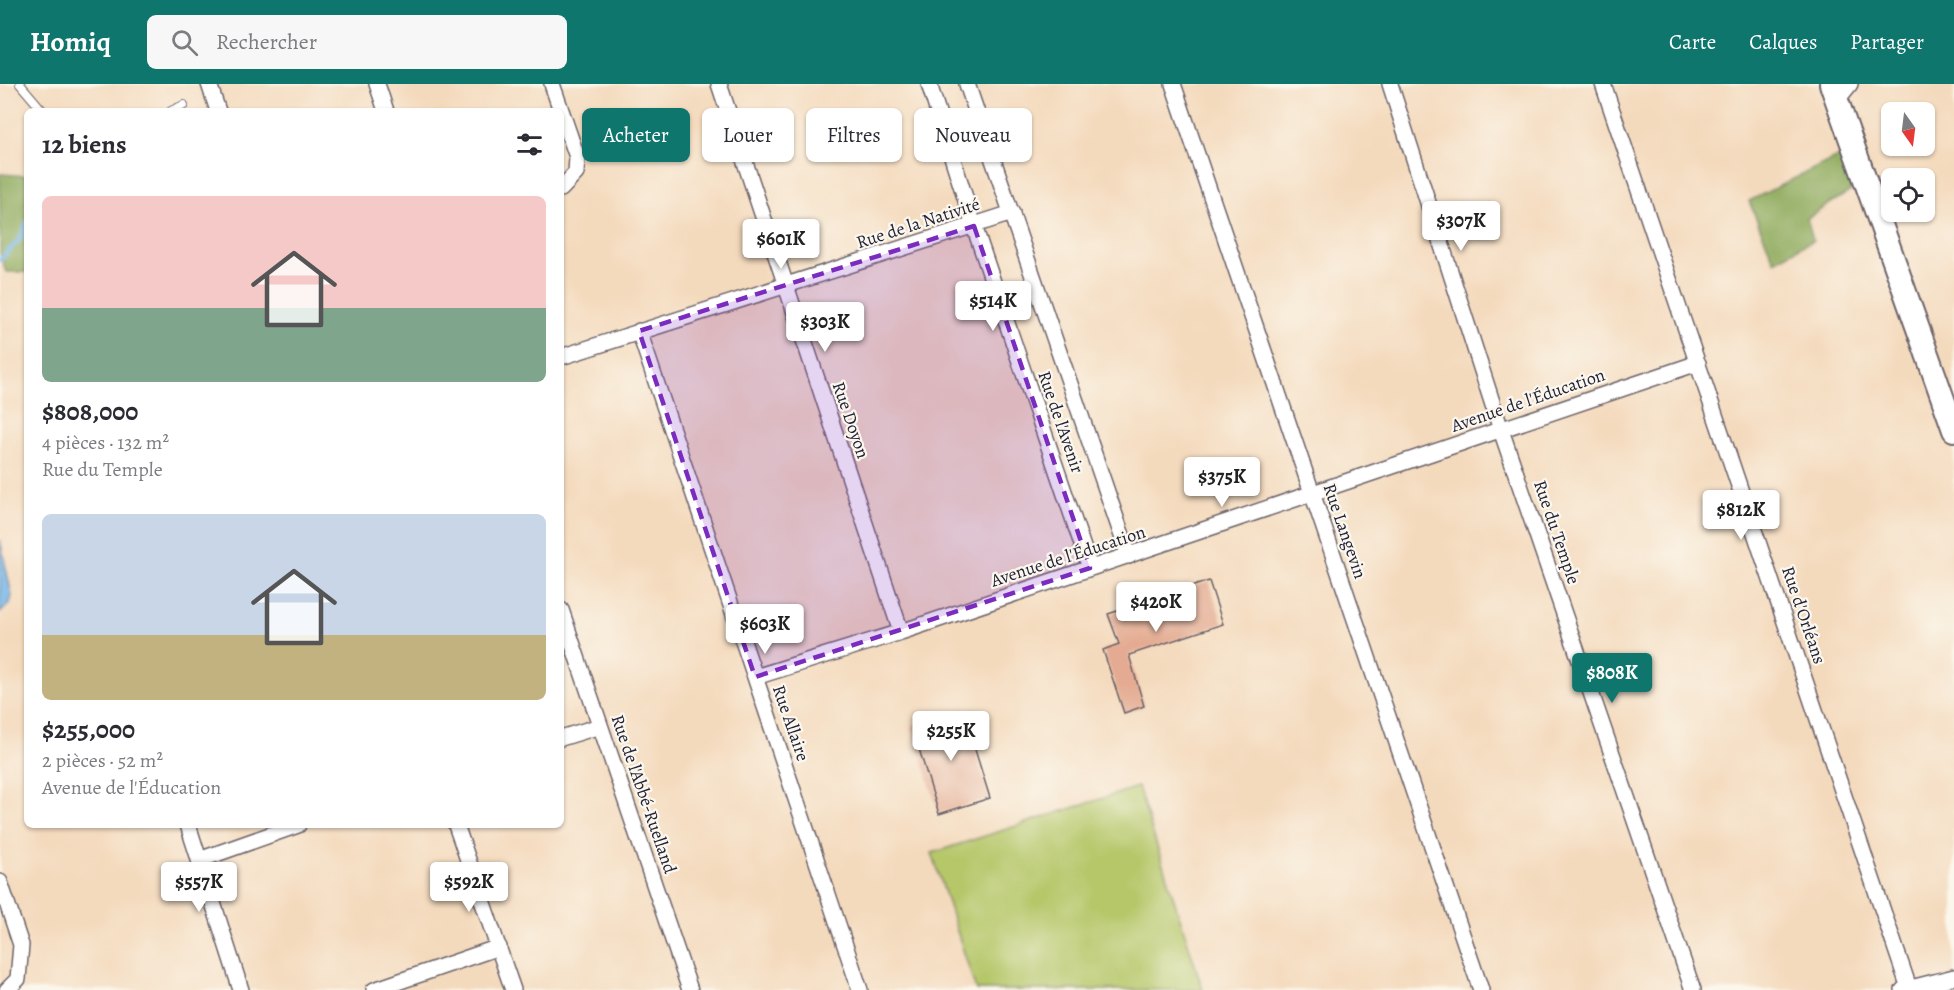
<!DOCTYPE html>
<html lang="fr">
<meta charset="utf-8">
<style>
:root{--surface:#fff;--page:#f7f7f7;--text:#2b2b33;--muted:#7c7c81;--accent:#0f766e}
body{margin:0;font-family:Alegreya,serif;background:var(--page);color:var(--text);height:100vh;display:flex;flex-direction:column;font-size:22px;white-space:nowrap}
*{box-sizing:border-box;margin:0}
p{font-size:20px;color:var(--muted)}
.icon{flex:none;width:33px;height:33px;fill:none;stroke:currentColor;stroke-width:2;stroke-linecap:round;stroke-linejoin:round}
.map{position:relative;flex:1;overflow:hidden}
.drawer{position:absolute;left:24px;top:24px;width:540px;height:720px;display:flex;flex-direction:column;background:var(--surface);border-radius:9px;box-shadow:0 2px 4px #0004}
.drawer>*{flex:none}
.top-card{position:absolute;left:582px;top:24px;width:570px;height:54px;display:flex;gap:12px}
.needle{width:39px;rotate:166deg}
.tools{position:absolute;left:1881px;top:18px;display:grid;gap:12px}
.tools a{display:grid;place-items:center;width:54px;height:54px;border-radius:9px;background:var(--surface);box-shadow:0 2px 4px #0004;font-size:30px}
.price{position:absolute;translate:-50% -51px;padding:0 14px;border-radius:6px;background:#fff;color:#222;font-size:20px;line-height:39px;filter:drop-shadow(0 2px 3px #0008)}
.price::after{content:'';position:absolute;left:50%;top:36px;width:18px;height:14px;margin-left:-9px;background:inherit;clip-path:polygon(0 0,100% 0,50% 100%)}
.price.active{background:var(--accent);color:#fff}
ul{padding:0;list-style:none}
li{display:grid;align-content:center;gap:12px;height:318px;padding:0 18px}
li span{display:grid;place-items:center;height:186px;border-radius:9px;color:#555}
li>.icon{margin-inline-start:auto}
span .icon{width:108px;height:108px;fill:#fffc;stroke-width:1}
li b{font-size:26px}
h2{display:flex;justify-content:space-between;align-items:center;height:72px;padding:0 18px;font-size:26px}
.chip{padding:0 21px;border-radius:9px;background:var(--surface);box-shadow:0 2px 4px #0004;font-size:21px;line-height:54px}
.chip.active{background:var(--accent);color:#fff}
header{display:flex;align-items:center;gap:36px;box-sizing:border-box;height:84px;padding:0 30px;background:var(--accent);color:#fff}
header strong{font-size:28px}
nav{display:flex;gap:33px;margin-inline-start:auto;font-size:21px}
.search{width:420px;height:54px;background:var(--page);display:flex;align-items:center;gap:15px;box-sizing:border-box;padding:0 21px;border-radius:9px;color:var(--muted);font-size:22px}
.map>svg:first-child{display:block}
.green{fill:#b6c76a;stroke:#6c7452;stroke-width:1.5}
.forest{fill:#90ac5e;stroke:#59674c;stroke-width:1.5}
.water{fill:#71b3e6;stroke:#4a6a90;stroke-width:1.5}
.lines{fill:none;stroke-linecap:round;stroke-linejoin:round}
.stream{stroke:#71b3e6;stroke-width:4.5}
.building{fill:#e4ab92}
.lane-casing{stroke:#6c6268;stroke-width:10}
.street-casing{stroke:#6c6268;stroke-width:18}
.secondary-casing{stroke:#6c6268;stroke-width:26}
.lane{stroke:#fff;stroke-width:8}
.street{stroke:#fff;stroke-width:15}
.secondary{stroke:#fff;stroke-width:22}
.marked{fill:#7b2cbf;fill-opacity:0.2;stroke:#7b2cbf;stroke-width:4.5;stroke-dasharray:12 8;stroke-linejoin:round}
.labels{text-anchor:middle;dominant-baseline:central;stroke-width:4.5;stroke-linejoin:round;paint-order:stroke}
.street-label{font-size:18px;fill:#22223b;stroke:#fbf7ec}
</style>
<header>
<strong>Homiq</strong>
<div class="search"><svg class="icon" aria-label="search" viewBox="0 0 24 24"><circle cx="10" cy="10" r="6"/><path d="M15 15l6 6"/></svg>Rechercher</div>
<nav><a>Carte</a><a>Calques</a><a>Partager</a></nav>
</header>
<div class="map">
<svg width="1954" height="906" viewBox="0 0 1954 906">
<rect width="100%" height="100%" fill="#fbf7ec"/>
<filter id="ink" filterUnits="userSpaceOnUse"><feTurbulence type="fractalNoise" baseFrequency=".0167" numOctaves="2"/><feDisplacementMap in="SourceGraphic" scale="12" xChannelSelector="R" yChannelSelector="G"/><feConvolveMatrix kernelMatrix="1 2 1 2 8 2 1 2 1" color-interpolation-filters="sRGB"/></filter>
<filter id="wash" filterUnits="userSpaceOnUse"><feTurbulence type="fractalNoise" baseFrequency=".008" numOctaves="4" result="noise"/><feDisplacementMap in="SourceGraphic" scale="24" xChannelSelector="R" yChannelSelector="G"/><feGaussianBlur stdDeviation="1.35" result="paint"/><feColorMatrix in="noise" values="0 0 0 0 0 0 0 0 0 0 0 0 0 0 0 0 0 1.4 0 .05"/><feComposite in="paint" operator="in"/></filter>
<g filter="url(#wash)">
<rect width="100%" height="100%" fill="#f4dabd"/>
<path class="green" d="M1138 703 1203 906H976L932 769Z"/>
<path class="forest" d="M1847 68 1857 103 1807 134 1813 156 1774 177 1749 117Z
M0 90 27 92V188H6L0 170Z"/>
<path class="water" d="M0 456 12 512 10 519 0 529Z"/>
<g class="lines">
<path class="stream" d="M0 176 20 155 27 138"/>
</g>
<g id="blocks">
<path class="building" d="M1209 497 1223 540 1129 571 1144 622 1124 629 1103 566 1119 560 1108 530Z
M963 627 990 714 939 730 912 642Z"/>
</g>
</g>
<g filter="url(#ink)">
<use href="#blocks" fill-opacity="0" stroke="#6c6268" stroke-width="1.5"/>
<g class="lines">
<defs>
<path id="lane" d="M20 0 43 27
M171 27 184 21"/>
<path id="street" d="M209 0 218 27
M377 0 386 27
M552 0 577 73 576 89 561 105
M719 0 901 548
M929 0 974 142 1090 484
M967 0 1129 472
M1173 0 1481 906
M1390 0 1501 346 1693 906
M1603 0 1909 904
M1837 16 1850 0
M639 247 860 906
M561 273 1012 129
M561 526 690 906
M755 593 901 548 1698 279
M561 654 600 642
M188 741 241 906
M456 741 513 906
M199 776 298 741
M0 798 21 861 18 895 7 906
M374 906 499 863
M1903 906 1954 893"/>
<path id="secondary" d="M1831 0 1954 346"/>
</defs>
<use href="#lane" class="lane-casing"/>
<use href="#street" class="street-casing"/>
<use href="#secondary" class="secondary-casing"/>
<use href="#lane" class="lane"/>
<use href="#street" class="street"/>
<use href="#secondary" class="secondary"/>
</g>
</g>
<path class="marked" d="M974 142 1090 484 755 593 639 247Z"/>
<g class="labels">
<g class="street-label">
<text transform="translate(918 139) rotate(-18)">Rue de la Nativité</text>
<text transform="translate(1528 316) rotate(-19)">Avenue de l'Éducation</text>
<text transform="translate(851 336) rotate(71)">Rue Doyon</text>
<text transform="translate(1061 338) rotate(71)">Rue de l'Avenir</text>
<text transform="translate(1345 447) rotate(71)">Rue Langevin</text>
<text transform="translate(1557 448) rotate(71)">Rue du Temple</text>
<text transform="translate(1068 472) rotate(-18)">Avenue de l'Éducation</text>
<text transform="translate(1804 531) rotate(71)">Rue d'Orléans</text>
<text transform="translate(791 639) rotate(71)">Rue Allaire</text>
<text transform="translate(644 710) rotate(71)">Rue de l'Abbé-Ruelland</text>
</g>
</g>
</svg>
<div class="tools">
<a><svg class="needle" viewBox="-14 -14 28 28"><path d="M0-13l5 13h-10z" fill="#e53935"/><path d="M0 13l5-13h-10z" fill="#7c7c81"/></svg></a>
<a><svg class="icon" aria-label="locate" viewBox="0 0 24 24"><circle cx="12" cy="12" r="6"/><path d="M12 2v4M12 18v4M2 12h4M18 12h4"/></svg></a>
</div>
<b class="price" style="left:1461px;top:168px">$307K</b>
<b class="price" style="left:781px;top:186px">$601K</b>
<b class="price" style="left:993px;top:248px">$514K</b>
<b class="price" style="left:825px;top:269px">$303K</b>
<b class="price" style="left:1222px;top:424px">$375K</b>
<b class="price" style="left:1741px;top:457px">$812K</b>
<b class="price" style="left:1156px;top:549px">$420K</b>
<b class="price" style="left:765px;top:571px">$603K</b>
<b class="price active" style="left:1612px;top:620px">$808K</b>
<b class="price" style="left:951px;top:678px">$255K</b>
<b class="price" style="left:199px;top:829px">$557K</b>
<b class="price" style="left:469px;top:829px">$592K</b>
<div class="top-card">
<a class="chip active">Acheter</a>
<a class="chip">Louer</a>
<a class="chip">Filtres</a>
<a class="chip">Nouveau</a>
</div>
<section class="drawer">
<h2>12 biens<svg class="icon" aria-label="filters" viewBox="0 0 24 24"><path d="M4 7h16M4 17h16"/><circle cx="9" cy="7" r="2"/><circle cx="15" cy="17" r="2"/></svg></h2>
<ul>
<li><span style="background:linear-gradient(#f6c9c9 60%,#7fa58c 0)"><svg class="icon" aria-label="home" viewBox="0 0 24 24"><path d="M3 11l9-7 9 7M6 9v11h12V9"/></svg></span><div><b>$808,000</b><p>4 pièces · 132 m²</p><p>Rue du Temple</p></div></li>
<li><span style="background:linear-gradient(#c9d6e8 65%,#c2b280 0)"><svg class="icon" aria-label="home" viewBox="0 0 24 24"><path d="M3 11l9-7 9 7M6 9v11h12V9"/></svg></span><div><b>$255,000</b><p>2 pièces · 52 m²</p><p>Avenue de l'Éducation</p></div></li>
</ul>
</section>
</div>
